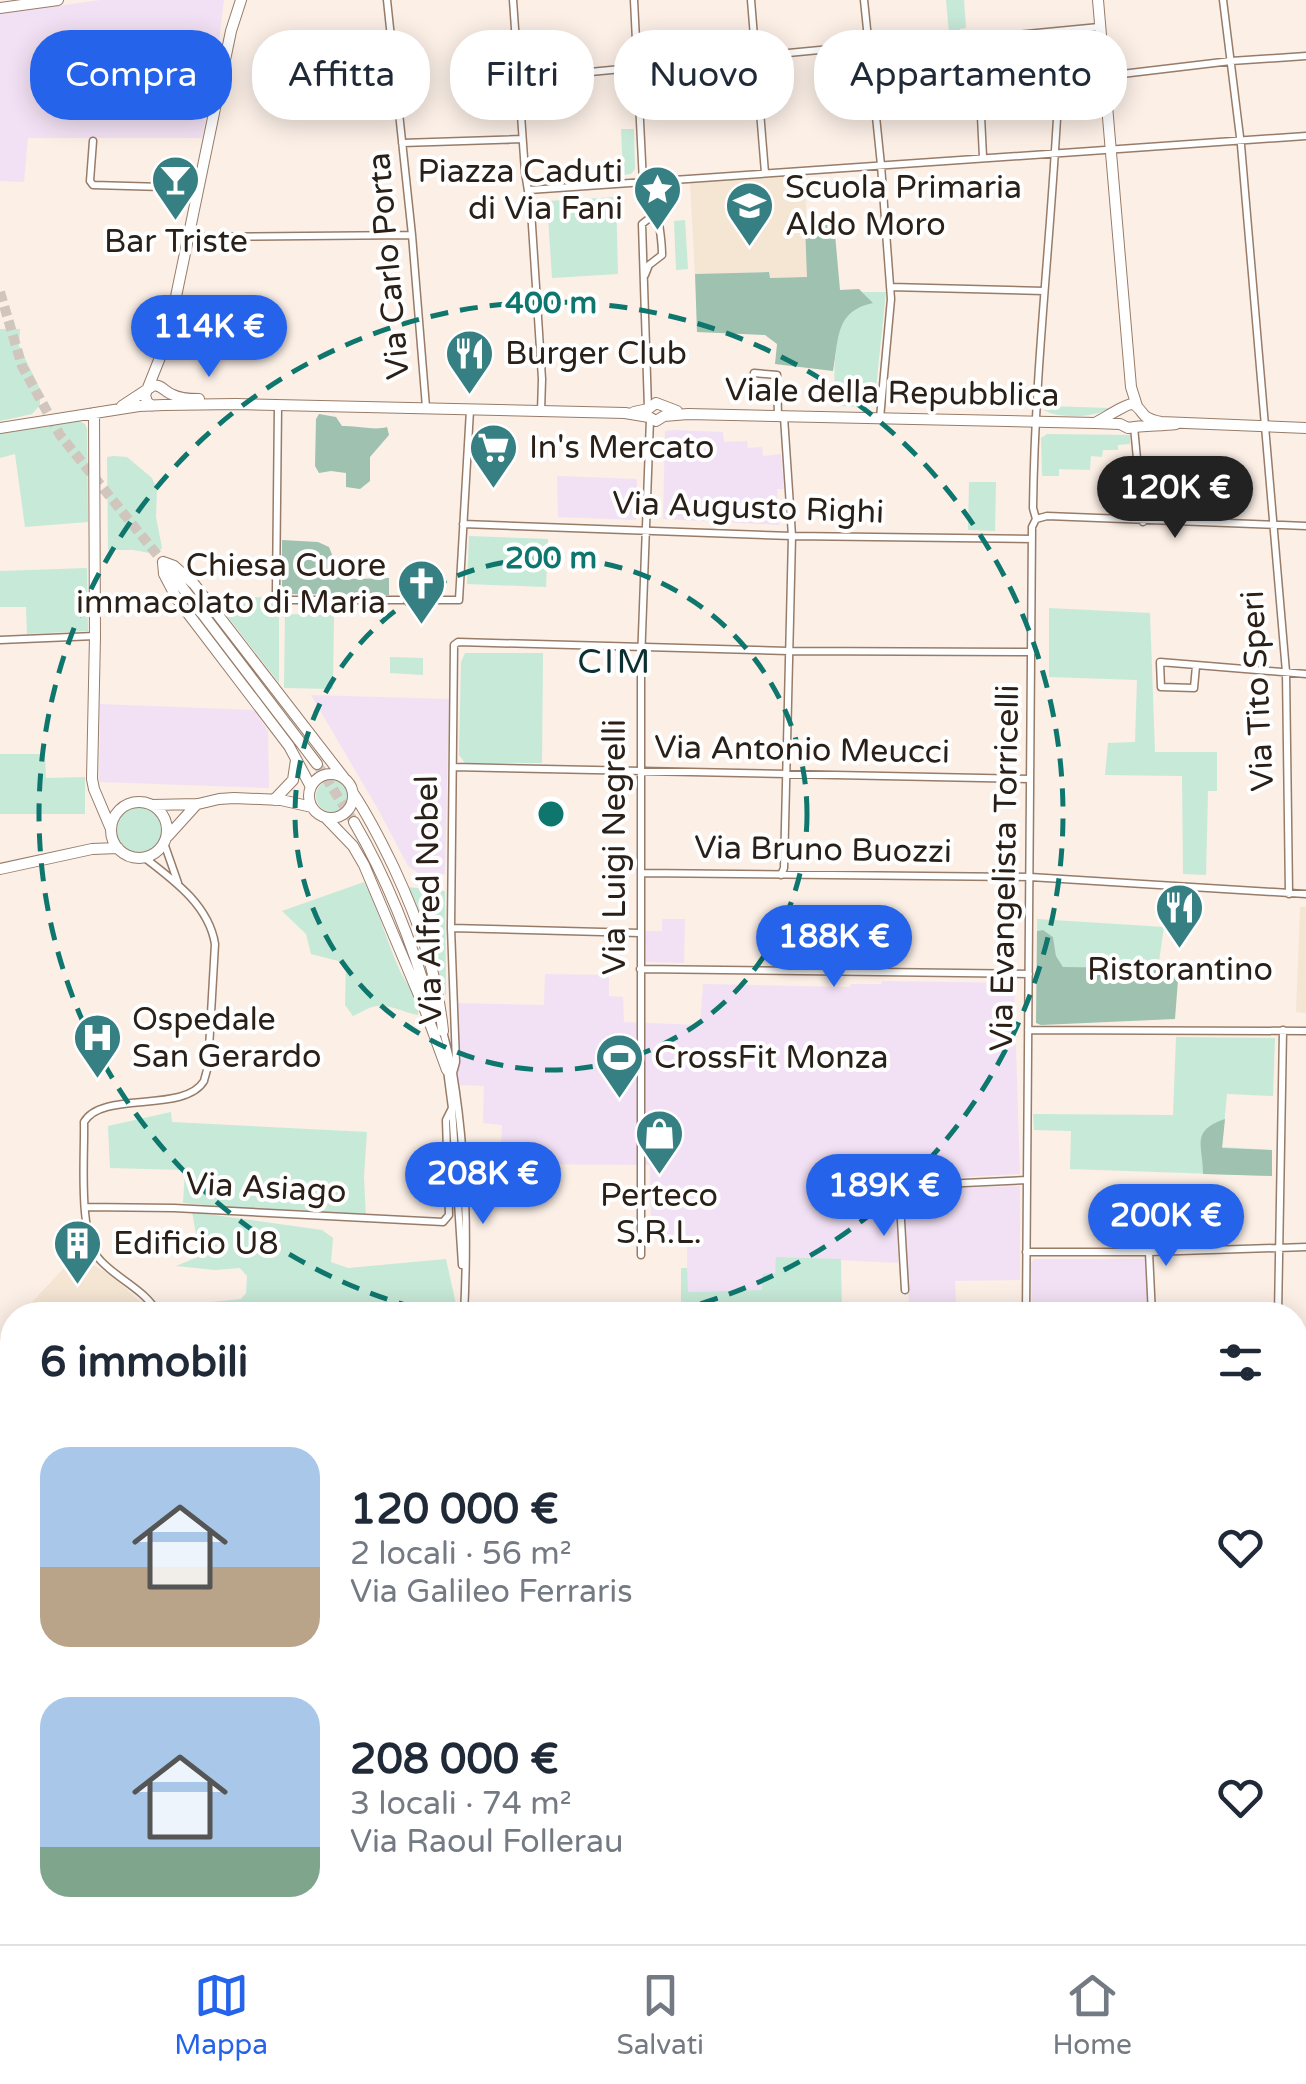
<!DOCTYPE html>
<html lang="it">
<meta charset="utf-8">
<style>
:root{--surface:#fff;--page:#f6f6f7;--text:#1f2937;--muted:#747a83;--line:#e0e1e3;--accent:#2563eb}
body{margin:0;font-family:"Varela Round",sans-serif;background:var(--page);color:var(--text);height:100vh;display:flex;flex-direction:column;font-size:38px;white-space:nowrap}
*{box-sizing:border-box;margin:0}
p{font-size:32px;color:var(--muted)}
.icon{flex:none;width:55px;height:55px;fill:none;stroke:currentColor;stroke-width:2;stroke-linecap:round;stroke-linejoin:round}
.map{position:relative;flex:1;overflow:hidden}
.sheet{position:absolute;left:0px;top:1302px;width:1308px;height:642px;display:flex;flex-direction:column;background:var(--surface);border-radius:40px 40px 0 0;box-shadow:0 5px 25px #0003}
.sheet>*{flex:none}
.hud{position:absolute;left:30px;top:30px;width:1248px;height:90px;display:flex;gap:20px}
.price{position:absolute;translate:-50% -85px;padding:0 22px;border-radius:35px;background:var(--accent);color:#fff;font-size:32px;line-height:65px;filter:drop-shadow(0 2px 5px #0008)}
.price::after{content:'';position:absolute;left:50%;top:60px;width:30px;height:22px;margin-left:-15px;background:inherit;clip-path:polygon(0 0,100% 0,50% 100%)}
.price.on{background:#222;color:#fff}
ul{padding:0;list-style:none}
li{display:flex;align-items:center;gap:30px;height:250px;padding:0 40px}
li span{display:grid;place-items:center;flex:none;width:280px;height:200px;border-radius:30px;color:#555}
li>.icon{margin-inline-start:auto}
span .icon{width:120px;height:120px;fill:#fffc;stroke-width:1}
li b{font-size:42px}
h2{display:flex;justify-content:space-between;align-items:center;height:120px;padding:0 40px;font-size:42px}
.tag{padding:0 35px;border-radius:40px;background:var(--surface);box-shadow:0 5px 25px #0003;font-size:35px;line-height:90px}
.tag.on{background:var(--accent);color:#fff}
.tabs{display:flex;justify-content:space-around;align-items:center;height:140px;border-top:2px solid var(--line);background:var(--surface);font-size:28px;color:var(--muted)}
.tabs a{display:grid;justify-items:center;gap:5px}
.tabs .on{color:var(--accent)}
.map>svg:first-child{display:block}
.industrial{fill:#f2e1f4}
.education{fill:#f5e5d3}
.green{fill:#c7e9d8}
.forest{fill:#9ec1b0}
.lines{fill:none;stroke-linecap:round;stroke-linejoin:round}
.secondary-tunnel{stroke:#d1c6bd;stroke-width:10;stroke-dasharray:10 5;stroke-linecap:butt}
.street-casing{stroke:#977c69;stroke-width:9}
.secondary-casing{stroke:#977c69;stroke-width:12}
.street{stroke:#fff;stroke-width:6}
.secondary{stroke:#fff;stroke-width:10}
.ring{fill:none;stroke:#0f766e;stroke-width:5;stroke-dasharray:18 12}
.labels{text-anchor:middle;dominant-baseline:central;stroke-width:8;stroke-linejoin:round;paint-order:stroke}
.poi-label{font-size:32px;fill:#2a2018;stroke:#fff;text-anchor:start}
.street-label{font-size:32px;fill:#2a2018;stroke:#fff}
.neighbourhood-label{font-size:35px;letter-spacing:2.5px;fill:#0c3032;stroke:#fff}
.centre{fill:#0f766e;stroke:#fff;stroke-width:5}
.ring-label{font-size:30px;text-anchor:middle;font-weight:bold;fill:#0f766e;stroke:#fff;stroke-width:8;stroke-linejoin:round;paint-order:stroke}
</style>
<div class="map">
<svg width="1306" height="1944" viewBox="0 0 1306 1944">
<rect width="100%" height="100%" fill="#fbefe6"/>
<path class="industrial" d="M100 0H224L215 73 202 138H28L24 182 0 181V14Z
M674 430 723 432 724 442 747 441 748 448 762 447 763 456 781 454 784 489H777L779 525 663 519 665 431Z
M557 476 637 479 636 520 558 517Z
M311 695 449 699 445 874 418 873 408 866 379 811Z
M100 704 254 710 268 731 269 788 99 782Z
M662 919H685L684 963 646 962 645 931H662Z
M820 927 865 928 864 965 820 964Z
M545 974 609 975V996L623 997 624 1022 700 1025 703 984 850 987 851 984H881L882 981 1014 983 1020 1174 895 1181 898 1263 777 1257 775 1273 763 1290 687 1292V1235L651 1234 650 1165 500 1164 502 1125 483 1123 484 1086 458 1085 457 1003 544 1005Z
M1020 1186V1280L955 1281 956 1304 909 1307 904 1194 951 1193V1188Z
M1034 1259H1146L1148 1315H1032L1031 1263Z"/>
<path class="education" d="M805 175 808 277 770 278 769 272 695 274 690 183Z
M1300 907H1306V1013L1296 1012Z
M79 1252 85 1260 112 1276 146 1307 149 1315H20Z
M12 1323V1417L0 1416V1336Z"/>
<path class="green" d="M946 0H964L966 28 960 29V32L949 33Z
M621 129H634L635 169 631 174 623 175Z
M616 197 618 274 552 278 547 201Z
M685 220 688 269 676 270 674 221Z
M862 292H886L874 407 835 406C834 386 833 334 845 318 851 309 862 305 872 303Z
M0 329H20L19 346 40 389V405L32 414 0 421Z
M1043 399H1048V406L1109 408C1096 418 1058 419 1044 410Z
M79 421 85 424 87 429 88 522 25 527 15 454 0 458V434Z
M1047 434 1130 435V444L1118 445V450H1103L1102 457 1091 456 1090 470 1059 469V476H1042L1041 438Z
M114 456 127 457 152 478 157 490 156 517 162 548 156 554 133 550H108L107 457Z
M969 482H996L995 531 968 530Z
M469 536 548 539 546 587 467 584Z
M87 568 88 631 27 634 26 607H0V571Z
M269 597 272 603 279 605V683L213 598Z
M1049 608 1150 613 1155 752H1217V791H1208L1206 875 1183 874 1182 776 1105 775 1108 743 1135 742 1137 680 1049 677Z
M285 614 334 615 333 689 284 688Z
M465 653H543L542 763H465L459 755 461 662Z
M390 657 423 658V675L390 673Z
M0 754H45L46 778 85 777V814H0Z
M316 796a16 16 0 1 1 32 0a16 16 0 1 1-32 0Z
M115 830a24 24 0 1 1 48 0a24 24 0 1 1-48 0Z
M364 882C379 911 387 942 400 971 408 987 419 997 418 1015 404 1013 391 1004 377 1006 369 1007 360 1013 353 1016L345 1005 346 963 311 954 306 934 282 911Z
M407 887 445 891 446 997 421 919Z
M1037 919 1164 927 1158 968 1063 967 1056 956 1053 937 1043 930 1037 931Z
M1176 1037 1275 1038 1273 1096 1227 1094 1222 1147 1272 1150V1176L1070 1169 1071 1131 1034 1130 1033 1114 1173 1115Z
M171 1112 172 1122 367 1132 364 1177 366 1219 183 1203 185 1170 110 1168 108 1126Z
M192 1212 322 1230 333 1238 331 1262 348 1268 446 1259 456 1304 454 1315H166L164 1302H212L241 1299 246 1293 247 1276 240 1268 215 1270 176 1266 200 1256Z
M776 1257 841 1259 842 1315H681V1268H687L688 1292 762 1290 763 1274 775 1273Z
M1295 1415H1306V1475L1295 1476Z
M1306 1772V1881L1295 1882V1773Z
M122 1933H434L431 1944H124Z
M805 1933H933V1944H805Z"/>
<path class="forest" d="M834 223 840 290 859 289 873 303C835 311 839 338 833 371L775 364 777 344 765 335 697 332 695 274 769 272 770 278 807 277 805 224Z
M319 414 336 417 342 426C357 425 373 431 387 427L389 435 370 457V481L360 489 346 487V473L331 471 319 473 315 466 316 419Z
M282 540 318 542 329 547 340 575 354 579 389 578V595L287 594 282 591Z
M1043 930 1053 937 1056 956 1063 967 1158 968 1168 971 1178 980 1175 1019 1041 1025 1036 1023 1037 931Z
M1225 1119 1222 1148 1272 1150V1176L1203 1174C1203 1145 1190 1131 1225 1119Z
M218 1933V1932L434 1933 431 1944H386L365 1941 351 1944H216Z"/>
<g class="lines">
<path class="secondary-tunnel" d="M0 292 22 366 60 435 163 562
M317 764 354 822"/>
<defs>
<path id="street" d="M387 0 412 235 426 407
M513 0 525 172 531 210 542 379 541 412
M634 0 643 182
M751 0 765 173
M864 0 881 165 891 299 880 418
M1223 0 1241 145 1286 672 1289 894
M977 35 983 157
M1105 76 1231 61 1306 56
M517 79 977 35 984 38 1099 27
M93 141 90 181 93 185 198 188
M402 143 522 139
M652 181C655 207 662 229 662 255
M529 190 1306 136
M188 237 412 235
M645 275 649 265 662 255
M890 287 1044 291
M754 373 777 375 778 416
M278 406 276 593 283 600H459L470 410
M648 408 642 224 656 213
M1134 427 1143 522
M1036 519 1047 516 1306 526
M463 524 792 536 1032 539
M0 640 95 636
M1196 666 1194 688 1161 687 1160 662 1306 674
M453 767 1030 779
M164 843 178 883
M145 858C175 881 209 906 215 944L208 1066C208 1067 204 1080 204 1081 184 1114 102 1090 84 1122 85 1157 77 1237 101 1261 120 1281 146 1290 159 1315
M641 873 1030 877 1306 894
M781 875 784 868 792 536 784 417
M451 928 640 933
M640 969 1029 974
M1028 1030 1306 1031
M443 1031 453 1071
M447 1070 452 1108 462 1265
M85 1207 174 1208 443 1222 449 1215 446 1120 452 1108
M1026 1252H1149L1306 1247
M1149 1252 1152 1315
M641 1255V661L650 419
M905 1290 899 1186 1027 1180
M464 1315C468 1235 466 1151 453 1073L456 1062 451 928 454 645 458 642 788 651 1032 652
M1026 1315 1032 527 1036 519 1033 508C1035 348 1057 190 1061 31
M1278 1315 1283 1030
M0 1425 12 1426
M1295 1558H1306
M1295 1714 1306 1713
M0 1819 12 1820
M1295 1886 1306 1885
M99 1932 101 1944
M571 1932V1944
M594 1932 633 1936 691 1932
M968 1932 969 1944
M1216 1932 1217 1944
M442 1944 445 1932"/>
<path id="secondary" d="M1098 0 1131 387 1137 406
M0 8 58 0
M122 406 154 385C163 386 163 390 171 394 180 399 190 399 199 399
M152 406 147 402 145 395 167 340 231 31 241 0
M634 412 648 409 656 403 677 411
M94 413 95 636 92 779 94 789 111 829
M1095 423C1103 419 1127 403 1133 404 1138 406 1142 413 1145 416 1150 420 1155 421 1161 422L1306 428
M0 428 139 406 164 405 236 404 625 413 649 417 656 421 664 416 688 414 1095 423 1120 424 1128 428C1143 425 1160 426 1176 424
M163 562 174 566 194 584 344 778
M163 562 164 574 177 599 289 746 311 787
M166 566 317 764
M309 796a22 22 0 1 1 44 0a22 22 0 1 1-44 0Z
M353 793C369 817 382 843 394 868 419 922 437 972 443 1031
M274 800 293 780 296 760
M111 830a28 28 0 1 1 56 0a28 28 0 1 1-56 0Z
M152 805 198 804 219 799 234 798 281 800 312 807
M326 818 353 846 364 865 424 1007 447 1070
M354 822C389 882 413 945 432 1011
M168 836 197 804
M0 869 92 849 118 848"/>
</defs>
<use href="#street" class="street-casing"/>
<use href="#secondary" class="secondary-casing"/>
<use href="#street" class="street"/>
<use href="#secondary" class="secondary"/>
</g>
<g class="ring">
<circle cx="551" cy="814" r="256"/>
<path d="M445 1315A512 512 0 1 1 657 1315"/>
</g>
<defs>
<symbol id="bar-pin" viewBox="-11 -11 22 30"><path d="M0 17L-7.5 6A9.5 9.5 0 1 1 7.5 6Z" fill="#367f82" stroke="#fff"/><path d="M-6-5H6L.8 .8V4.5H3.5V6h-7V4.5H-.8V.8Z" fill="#fff"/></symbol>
<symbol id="sight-pin" viewBox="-11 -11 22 30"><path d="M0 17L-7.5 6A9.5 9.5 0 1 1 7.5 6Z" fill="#367f82" stroke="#fff"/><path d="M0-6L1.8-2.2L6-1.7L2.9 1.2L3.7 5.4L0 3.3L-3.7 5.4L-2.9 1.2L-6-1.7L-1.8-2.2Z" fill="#fff"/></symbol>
<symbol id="school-pin" viewBox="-11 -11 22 30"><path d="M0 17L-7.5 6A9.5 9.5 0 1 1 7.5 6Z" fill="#367f82" stroke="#fff"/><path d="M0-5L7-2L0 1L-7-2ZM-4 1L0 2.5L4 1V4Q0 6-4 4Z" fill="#fff"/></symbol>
<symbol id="restaurant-pin" viewBox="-11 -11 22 30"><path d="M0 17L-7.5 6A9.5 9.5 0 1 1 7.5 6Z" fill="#367f82" stroke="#fff"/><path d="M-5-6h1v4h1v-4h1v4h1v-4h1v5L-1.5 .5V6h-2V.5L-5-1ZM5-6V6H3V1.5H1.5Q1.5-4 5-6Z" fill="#fff"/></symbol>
<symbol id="supermarket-pin" viewBox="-11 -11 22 30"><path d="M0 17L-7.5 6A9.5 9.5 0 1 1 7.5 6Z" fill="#367f82" stroke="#fff"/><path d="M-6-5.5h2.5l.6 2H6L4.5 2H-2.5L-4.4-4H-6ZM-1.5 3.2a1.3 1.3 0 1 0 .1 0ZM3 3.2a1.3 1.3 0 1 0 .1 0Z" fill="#fff"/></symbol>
<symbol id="church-pin" viewBox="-11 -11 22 30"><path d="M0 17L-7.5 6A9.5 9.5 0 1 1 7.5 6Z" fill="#367f82" stroke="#fff"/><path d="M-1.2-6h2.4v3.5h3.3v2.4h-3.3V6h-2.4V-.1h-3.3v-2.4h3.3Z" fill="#fff"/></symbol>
<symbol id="hospital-pin" viewBox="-11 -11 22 30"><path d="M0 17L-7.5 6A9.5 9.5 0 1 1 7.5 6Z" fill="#367f82" stroke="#fff"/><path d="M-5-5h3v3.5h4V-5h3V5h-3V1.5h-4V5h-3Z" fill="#fff"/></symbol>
<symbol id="stadium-pin" viewBox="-11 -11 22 30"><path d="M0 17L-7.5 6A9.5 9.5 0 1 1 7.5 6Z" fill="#367f82" stroke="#fff"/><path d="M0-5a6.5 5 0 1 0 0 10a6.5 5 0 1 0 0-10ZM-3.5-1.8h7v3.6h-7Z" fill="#fff"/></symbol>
<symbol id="shop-pin" viewBox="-11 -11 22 30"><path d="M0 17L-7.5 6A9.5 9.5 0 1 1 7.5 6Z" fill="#367f82" stroke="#fff"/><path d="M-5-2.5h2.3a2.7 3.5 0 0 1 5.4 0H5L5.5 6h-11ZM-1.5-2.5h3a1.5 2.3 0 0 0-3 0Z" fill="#fff"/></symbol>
<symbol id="building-pin" viewBox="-11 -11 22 30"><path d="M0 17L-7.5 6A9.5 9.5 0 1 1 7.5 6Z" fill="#367f82" stroke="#fff"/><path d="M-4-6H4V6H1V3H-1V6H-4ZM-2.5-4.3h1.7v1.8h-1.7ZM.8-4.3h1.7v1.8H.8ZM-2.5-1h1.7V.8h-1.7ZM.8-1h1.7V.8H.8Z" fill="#fff"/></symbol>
</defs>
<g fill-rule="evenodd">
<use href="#bar-pin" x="148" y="152" width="55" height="75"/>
<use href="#sight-pin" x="630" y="162" width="55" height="75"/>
<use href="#school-pin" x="722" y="178" width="55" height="75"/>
<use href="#restaurant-pin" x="442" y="326" width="55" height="75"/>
<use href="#supermarket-pin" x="466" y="420" width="55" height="75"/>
<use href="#church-pin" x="394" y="556" width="55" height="75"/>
<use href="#restaurant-pin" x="1152" y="880" width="55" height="75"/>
<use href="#hospital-pin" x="70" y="1010" width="55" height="75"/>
<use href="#stadium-pin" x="592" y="1030" width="55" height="75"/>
<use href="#shop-pin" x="632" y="1106" width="55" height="75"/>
<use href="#building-pin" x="50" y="1216" width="55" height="75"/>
</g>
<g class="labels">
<g class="poi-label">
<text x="623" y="172" text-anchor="end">Piazza Caduti<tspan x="623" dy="37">di Via Fani</tspan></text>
<text x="785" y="188">Scuola Primaria<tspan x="785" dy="37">Aldo Moro</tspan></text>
<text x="176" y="242" text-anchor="middle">Bar Triste</text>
<text x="505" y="354">Burger Club</text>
<text x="529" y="448">In's Mercato</text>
<text x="386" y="566" text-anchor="end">Chiesa Cuore<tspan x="386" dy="37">immacolato di Maria</tspan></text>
<text x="1180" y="970" text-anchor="middle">Ristorantino</text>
<text x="132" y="1020">Ospedale<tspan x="132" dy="37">San Gerardo</tspan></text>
<text x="654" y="1058">CrossFit Monza</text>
<text x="659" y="1196" text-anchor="middle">Perteco<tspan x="659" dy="37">S.R.L.</tspan></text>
<text x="113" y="1244">Edificio U8</text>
</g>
<g class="street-label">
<text transform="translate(389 266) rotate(-95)">Via Carlo Porta</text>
<text transform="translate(892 393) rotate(1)">Viale della Repubblica</text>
<text transform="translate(748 508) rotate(2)">Via Augusto Righi</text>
<text transform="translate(1258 691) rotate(-93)">Via Tito Speri</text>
<text transform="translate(802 750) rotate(1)">Via Antonio Meucci</text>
<text transform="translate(615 847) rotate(-90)">Via Luigi Negrelli</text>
<text transform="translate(823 850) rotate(1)">Via Bruno Buozzi</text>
<text transform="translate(1005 868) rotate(-89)">Via Evangelista Torricelli</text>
<text transform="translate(429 900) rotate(-91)">Via Alfred Nobel</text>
<text transform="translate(266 1188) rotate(3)">Via Asiago</text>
</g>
<g class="neighbourhood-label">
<text x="615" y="662">CIM</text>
</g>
</g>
<circle cx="551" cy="814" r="15" class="centre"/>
<g class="ring-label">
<text x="551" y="313">400 m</text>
<text x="551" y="568">200 m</text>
</g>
</svg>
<b class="price" style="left:209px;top:380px">114K €</b>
<b class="price on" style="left:1175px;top:541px">120K €</b>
<b class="price" style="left:834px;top:990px">188K €</b>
<b class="price" style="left:483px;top:1227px">208K €</b>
<b class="price" style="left:884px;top:1239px">189K €</b>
<b class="price" style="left:1166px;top:1269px">200K €</b>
<div class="hud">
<a class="tag on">Compra</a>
<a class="tag">Affitta</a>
<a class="tag">Filtri</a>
<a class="tag">Nuovo</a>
<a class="tag">Appartamento</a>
</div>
<section class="sheet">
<h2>6 immobili<svg class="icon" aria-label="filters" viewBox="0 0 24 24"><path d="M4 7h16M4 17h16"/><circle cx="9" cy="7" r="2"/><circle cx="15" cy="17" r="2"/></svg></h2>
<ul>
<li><span style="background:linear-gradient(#a9c7e8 60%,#b9a48a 0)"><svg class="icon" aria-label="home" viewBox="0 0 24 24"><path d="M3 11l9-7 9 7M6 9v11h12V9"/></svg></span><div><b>120 000 €</b><p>2 locali · 56 m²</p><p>Via Galileo Ferraris</p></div><svg class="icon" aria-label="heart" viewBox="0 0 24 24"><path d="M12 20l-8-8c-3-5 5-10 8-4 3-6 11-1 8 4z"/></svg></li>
<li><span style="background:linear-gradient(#a9c7e8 75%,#7fa58c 0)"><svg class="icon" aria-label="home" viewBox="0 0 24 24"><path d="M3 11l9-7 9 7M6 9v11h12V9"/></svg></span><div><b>208 000 €</b><p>3 locali · 74 m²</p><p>Via Raoul Follerau</p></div><svg class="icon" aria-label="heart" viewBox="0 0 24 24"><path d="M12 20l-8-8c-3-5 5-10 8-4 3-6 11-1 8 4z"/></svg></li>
</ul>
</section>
</div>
<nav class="tabs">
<a class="on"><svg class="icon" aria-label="map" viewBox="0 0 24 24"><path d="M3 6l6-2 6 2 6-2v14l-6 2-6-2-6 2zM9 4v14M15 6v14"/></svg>Mappa</a>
<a><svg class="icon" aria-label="saved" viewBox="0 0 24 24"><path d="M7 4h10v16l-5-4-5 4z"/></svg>Salvati</a>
<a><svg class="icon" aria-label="home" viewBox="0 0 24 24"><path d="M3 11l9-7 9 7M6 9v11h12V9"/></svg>Home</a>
</nav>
